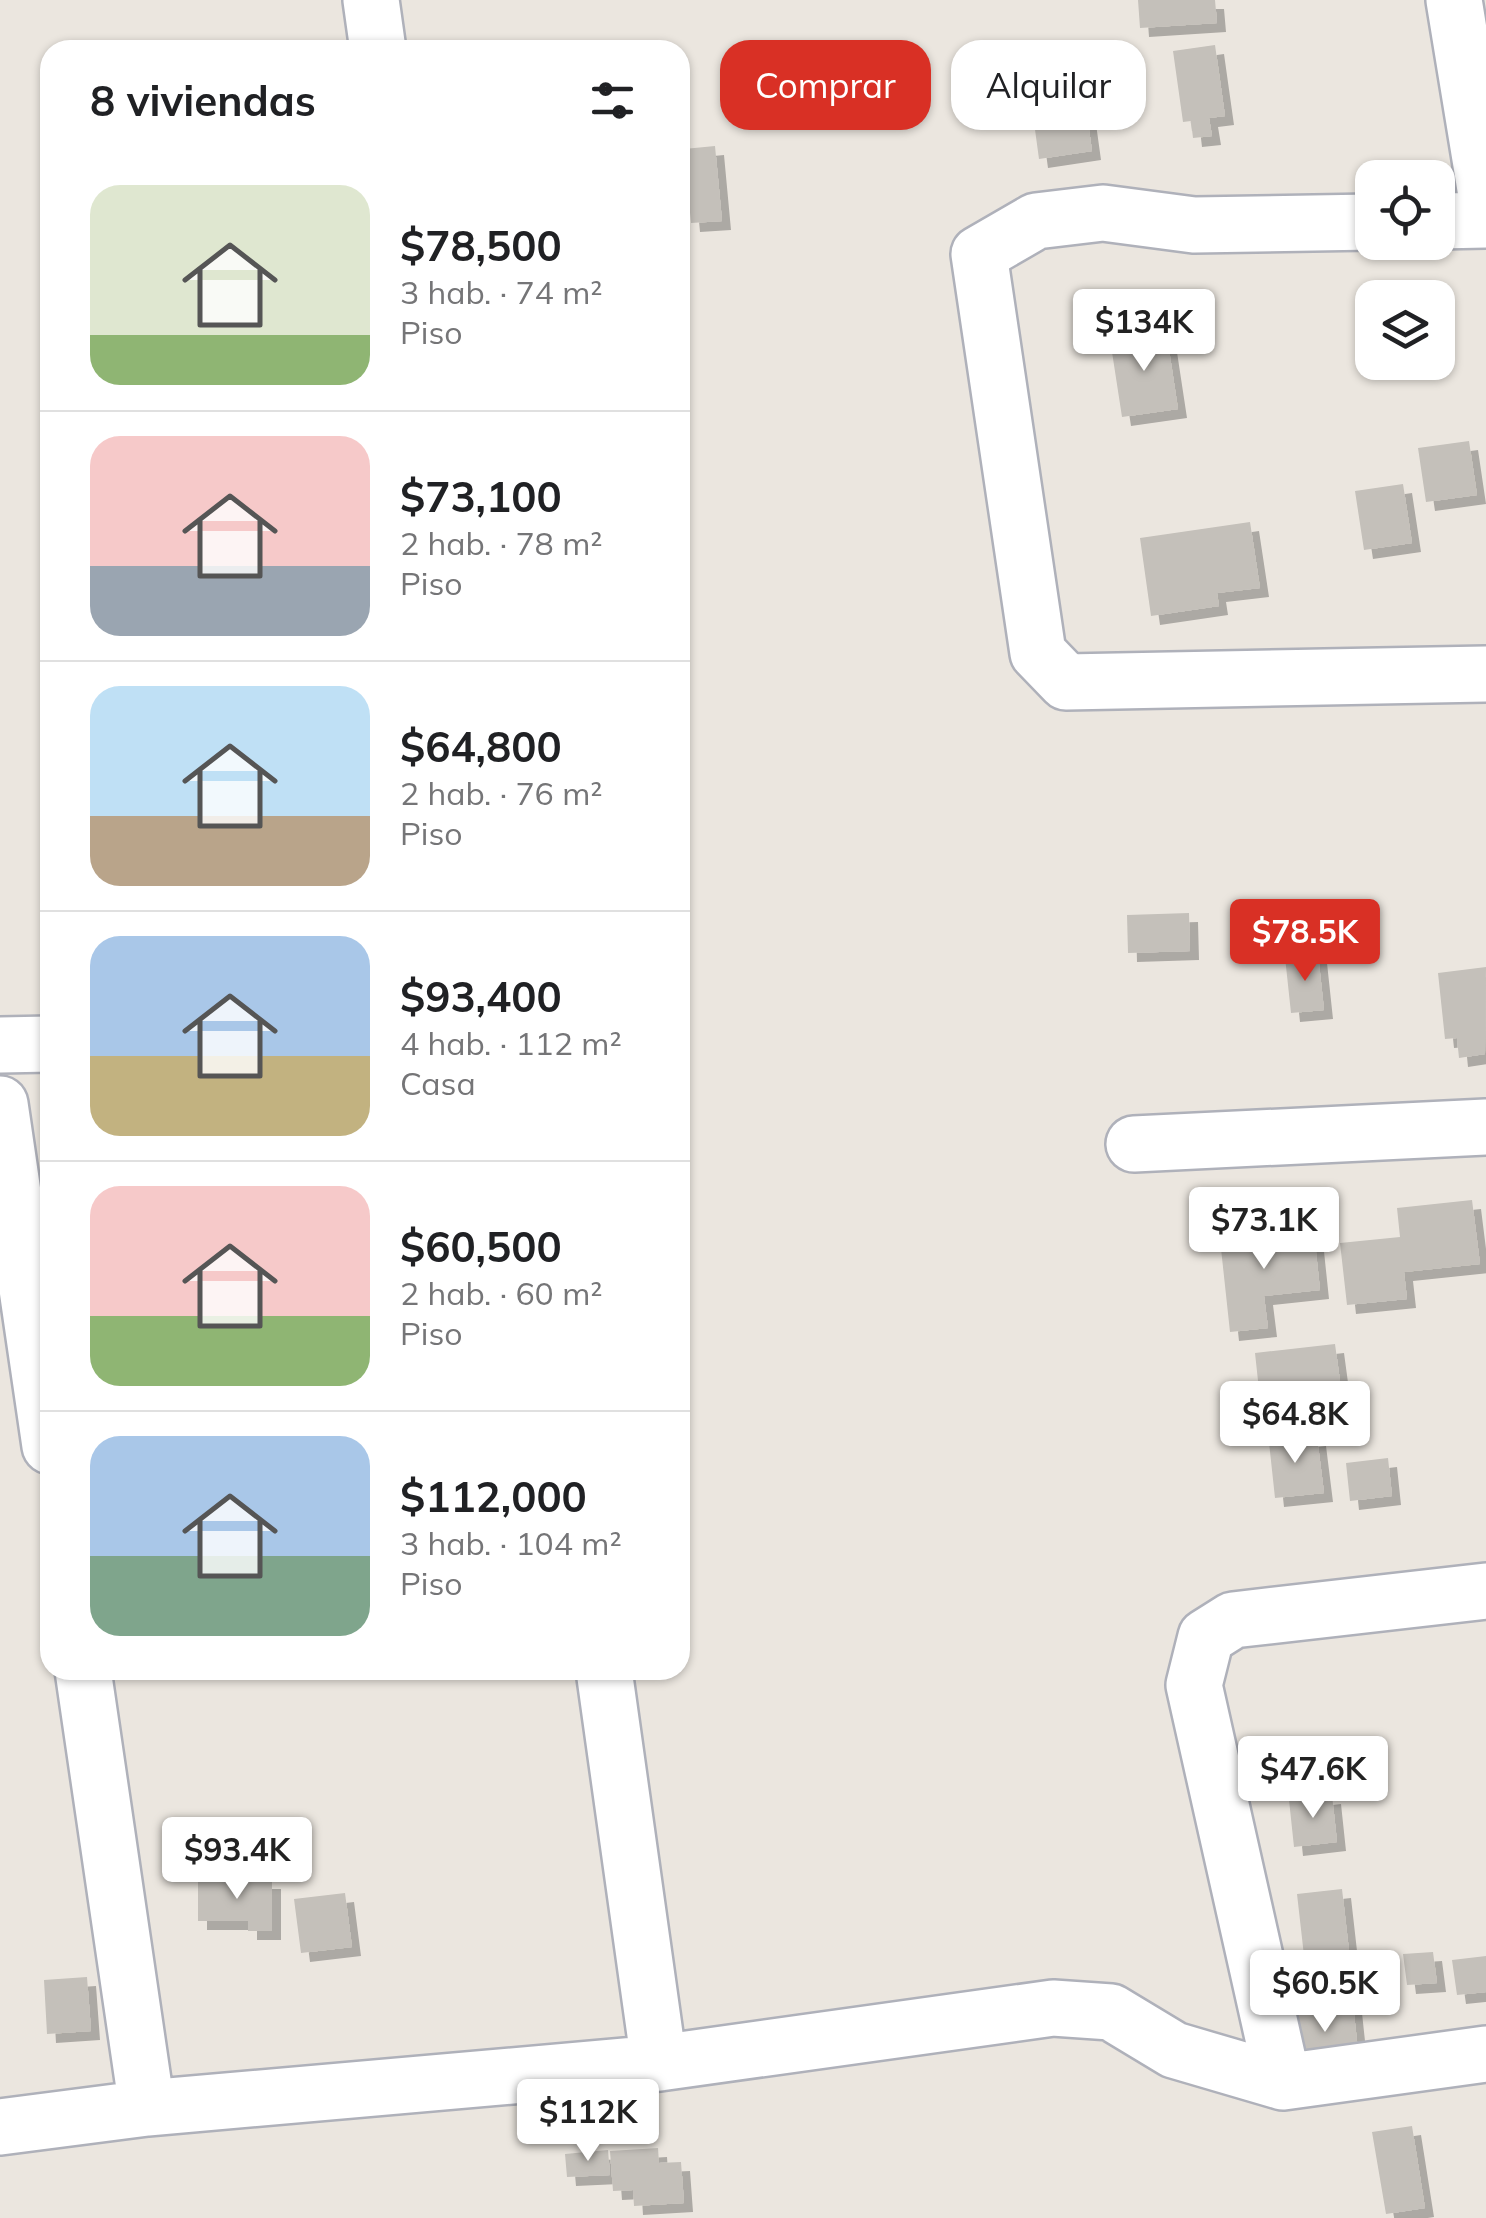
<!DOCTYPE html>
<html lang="es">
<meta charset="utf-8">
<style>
:root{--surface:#fff;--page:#f2f2f2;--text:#202124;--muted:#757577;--line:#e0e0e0;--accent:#d93025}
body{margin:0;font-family:Mulish,sans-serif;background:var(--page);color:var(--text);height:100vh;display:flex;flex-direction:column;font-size:38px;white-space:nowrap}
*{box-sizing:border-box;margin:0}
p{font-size:32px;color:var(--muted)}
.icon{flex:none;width:55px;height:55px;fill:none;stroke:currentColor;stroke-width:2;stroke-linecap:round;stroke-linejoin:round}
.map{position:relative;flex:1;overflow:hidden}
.sheet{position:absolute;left:40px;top:40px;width:650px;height:1640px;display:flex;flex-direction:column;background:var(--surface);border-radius:30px;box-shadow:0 2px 8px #0004}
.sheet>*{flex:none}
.top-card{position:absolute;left:720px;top:40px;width:615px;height:90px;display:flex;gap:20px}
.tools{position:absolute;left:1355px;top:160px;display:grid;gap:20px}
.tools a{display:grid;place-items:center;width:100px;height:100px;border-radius:20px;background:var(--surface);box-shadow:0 2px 8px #0004;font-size:50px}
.price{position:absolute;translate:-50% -85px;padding:0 22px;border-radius:10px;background:#fff;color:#222;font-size:32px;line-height:65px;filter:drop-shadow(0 2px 5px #0008)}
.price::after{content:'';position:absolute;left:50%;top:60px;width:30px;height:22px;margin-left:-15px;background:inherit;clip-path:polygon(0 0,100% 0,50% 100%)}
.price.active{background:var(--accent);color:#fff}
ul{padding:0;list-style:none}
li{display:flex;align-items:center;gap:30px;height:250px;padding:0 50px}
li+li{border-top:2px solid var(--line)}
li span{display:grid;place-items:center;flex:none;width:280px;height:200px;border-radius:30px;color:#555}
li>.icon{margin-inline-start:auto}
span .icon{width:120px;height:120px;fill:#fffc;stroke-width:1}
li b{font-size:42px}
h2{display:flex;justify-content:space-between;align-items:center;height:120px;padding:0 50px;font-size:42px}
.pill{padding:0 35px;border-radius:30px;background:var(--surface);box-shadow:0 2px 8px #0004;font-size:35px;line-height:90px}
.pill.active{background:var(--accent);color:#fff}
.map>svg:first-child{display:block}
.building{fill:#c4c0ba;filter:url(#shadow)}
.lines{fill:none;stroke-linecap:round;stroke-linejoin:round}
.minor-casing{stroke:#afb1ba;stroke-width:60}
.minor{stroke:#fff;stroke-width:55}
</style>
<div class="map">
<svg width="1486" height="2218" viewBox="0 0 1486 2218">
<defs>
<filter id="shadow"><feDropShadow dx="9" dy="9" stdDeviation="0" flood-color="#0004"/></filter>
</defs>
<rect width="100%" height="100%" fill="#ebe6df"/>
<path class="building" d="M1138 0H1215L1217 23 1140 28Z
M1215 45 1225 116 1209 118 1212 136 1193 138 1191 121 1183 122 1173 51Z
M1083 86 1092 151 1039 159 1030 93Z
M715 146 722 221 691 223 684 149Z
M1166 330 1178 409 1122 417 1110 339Z
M1469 441 1477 495 1426 502 1418 448Z
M1403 484 1412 543 1364 550 1355 491Z
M1250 522 1260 588 1217 593 1219 606 1151 616 1140 538Z
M1189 913 1190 951 1128 953 1127 915Z
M1318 954 1324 1010 1291 1013 1285 957Z
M1486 967 1485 1054 1459 1058 1457 1038 1445 1039 1438 973Z
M1472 1200 1480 1264 1404 1272 1407 1299 1347 1305 1340 1243 1400 1237 1397 1208Z
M1256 1226 1258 1239 1314 1233 1320 1290 1264 1296 1268 1328 1230 1332 1219 1230Z
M1335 1344 1340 1381 1259 1390 1255 1353Z
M1285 1431 1286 1441 1317 1437 1324 1493 1275 1498 1268 1433Z
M1388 1458 1392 1496 1350 1501 1346 1463Z
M1332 1795 1337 1842 1294 1847 1289 1800Z
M198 1880H272V1931H248V1921H198Z
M1342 1889 1353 1986 1308 1991 1297 1894Z
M345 1893 352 1947 301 1953 294 1899Z
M1433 1952 1437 1983 1407 1985 1403 1954Z
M1486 1956V1992L1457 1995 1452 1960Z
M87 1977 91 2031 47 2034 44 1980Z
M1353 2004 1359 2060 1297 2067 1291 2010Z
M1412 2126 1425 2208 1386 2214 1372 2132Z
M658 2148 659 2163 681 2162 684 2203 634 2206 633 2190 613 2191 610 2151Z
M608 2150 610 2175 567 2177 565 2154Z"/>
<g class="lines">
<defs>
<path id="minor" d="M371 0 378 50
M1454 0 1486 195
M1438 221 1486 220
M1372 222 1194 225 1103 213 1036 221 979 254 1038 653 1066 682 1486 674
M0 1045 50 1044
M0 1104 50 1446
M1134 1144 1486 1127
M83 1670 147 2108
M659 2063 1053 2008 1111 2012 1174 2050 1283 2082 1486 2054
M1283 2082 1194 1685 1206 1637 1233 1620 1486 1591
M0 2127 147 2108 659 2063 604 1670"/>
</defs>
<use href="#minor" class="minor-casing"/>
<use href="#minor" class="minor"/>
</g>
</svg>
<div class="tools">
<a><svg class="icon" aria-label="locate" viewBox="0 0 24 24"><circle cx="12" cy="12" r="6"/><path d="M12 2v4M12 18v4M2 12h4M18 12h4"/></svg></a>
<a><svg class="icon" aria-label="layers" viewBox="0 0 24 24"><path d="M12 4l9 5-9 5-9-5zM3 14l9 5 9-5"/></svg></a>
</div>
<b class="price" style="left:1144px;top:374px">$134K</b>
<b class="price active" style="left:1305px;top:984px">$78.5K</b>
<b class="price" style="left:1264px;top:1272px">$73.1K</b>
<b class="price" style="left:1295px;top:1466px">$64.8K</b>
<b class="price" style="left:1313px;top:1821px">$47.6K</b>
<b class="price" style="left:237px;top:1902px">$93.4K</b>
<b class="price" style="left:1325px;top:2035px">$60.5K</b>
<b class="price" style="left:588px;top:2164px">$112K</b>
<div class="top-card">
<a class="pill active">Comprar</a>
<a class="pill">Alquilar</a>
</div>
<section class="sheet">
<h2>8 viviendas<svg class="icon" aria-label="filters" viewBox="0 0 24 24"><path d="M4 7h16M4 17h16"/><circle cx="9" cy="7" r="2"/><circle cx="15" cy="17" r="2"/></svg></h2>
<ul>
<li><span style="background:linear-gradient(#dfe7d0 75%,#8fb573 0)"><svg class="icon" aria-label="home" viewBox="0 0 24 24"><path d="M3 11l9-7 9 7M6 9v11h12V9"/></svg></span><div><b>$78,500</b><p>3 hab. · 74 m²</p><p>Piso</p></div></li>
<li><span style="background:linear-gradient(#f6c9c9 65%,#9aa5b1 0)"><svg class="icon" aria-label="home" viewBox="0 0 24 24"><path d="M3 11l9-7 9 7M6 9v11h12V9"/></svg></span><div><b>$73,100</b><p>2 hab. · 78 m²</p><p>Piso</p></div></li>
<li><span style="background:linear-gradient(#bfe0f5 65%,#b9a48a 0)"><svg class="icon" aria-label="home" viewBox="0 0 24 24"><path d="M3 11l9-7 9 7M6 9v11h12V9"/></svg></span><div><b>$64,800</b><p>2 hab. · 76 m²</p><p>Piso</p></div></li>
<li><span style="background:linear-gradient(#a9c7e8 60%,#c2b280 0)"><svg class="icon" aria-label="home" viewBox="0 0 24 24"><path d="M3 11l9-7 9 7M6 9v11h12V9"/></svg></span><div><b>$93,400</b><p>4 hab. · 112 m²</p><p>Casa</p></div></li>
<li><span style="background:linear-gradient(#f6c9c9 65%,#8fb573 0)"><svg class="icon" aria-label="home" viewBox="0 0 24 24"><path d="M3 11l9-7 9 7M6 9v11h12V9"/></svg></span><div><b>$60,500</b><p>2 hab. · 60 m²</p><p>Piso</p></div></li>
<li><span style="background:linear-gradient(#a9c7e8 60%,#7fa58c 0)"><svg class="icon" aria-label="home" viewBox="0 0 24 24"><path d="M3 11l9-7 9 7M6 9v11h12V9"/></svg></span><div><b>$112,000</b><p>3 hab. · 104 m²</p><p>Piso</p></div></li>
</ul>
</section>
</div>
